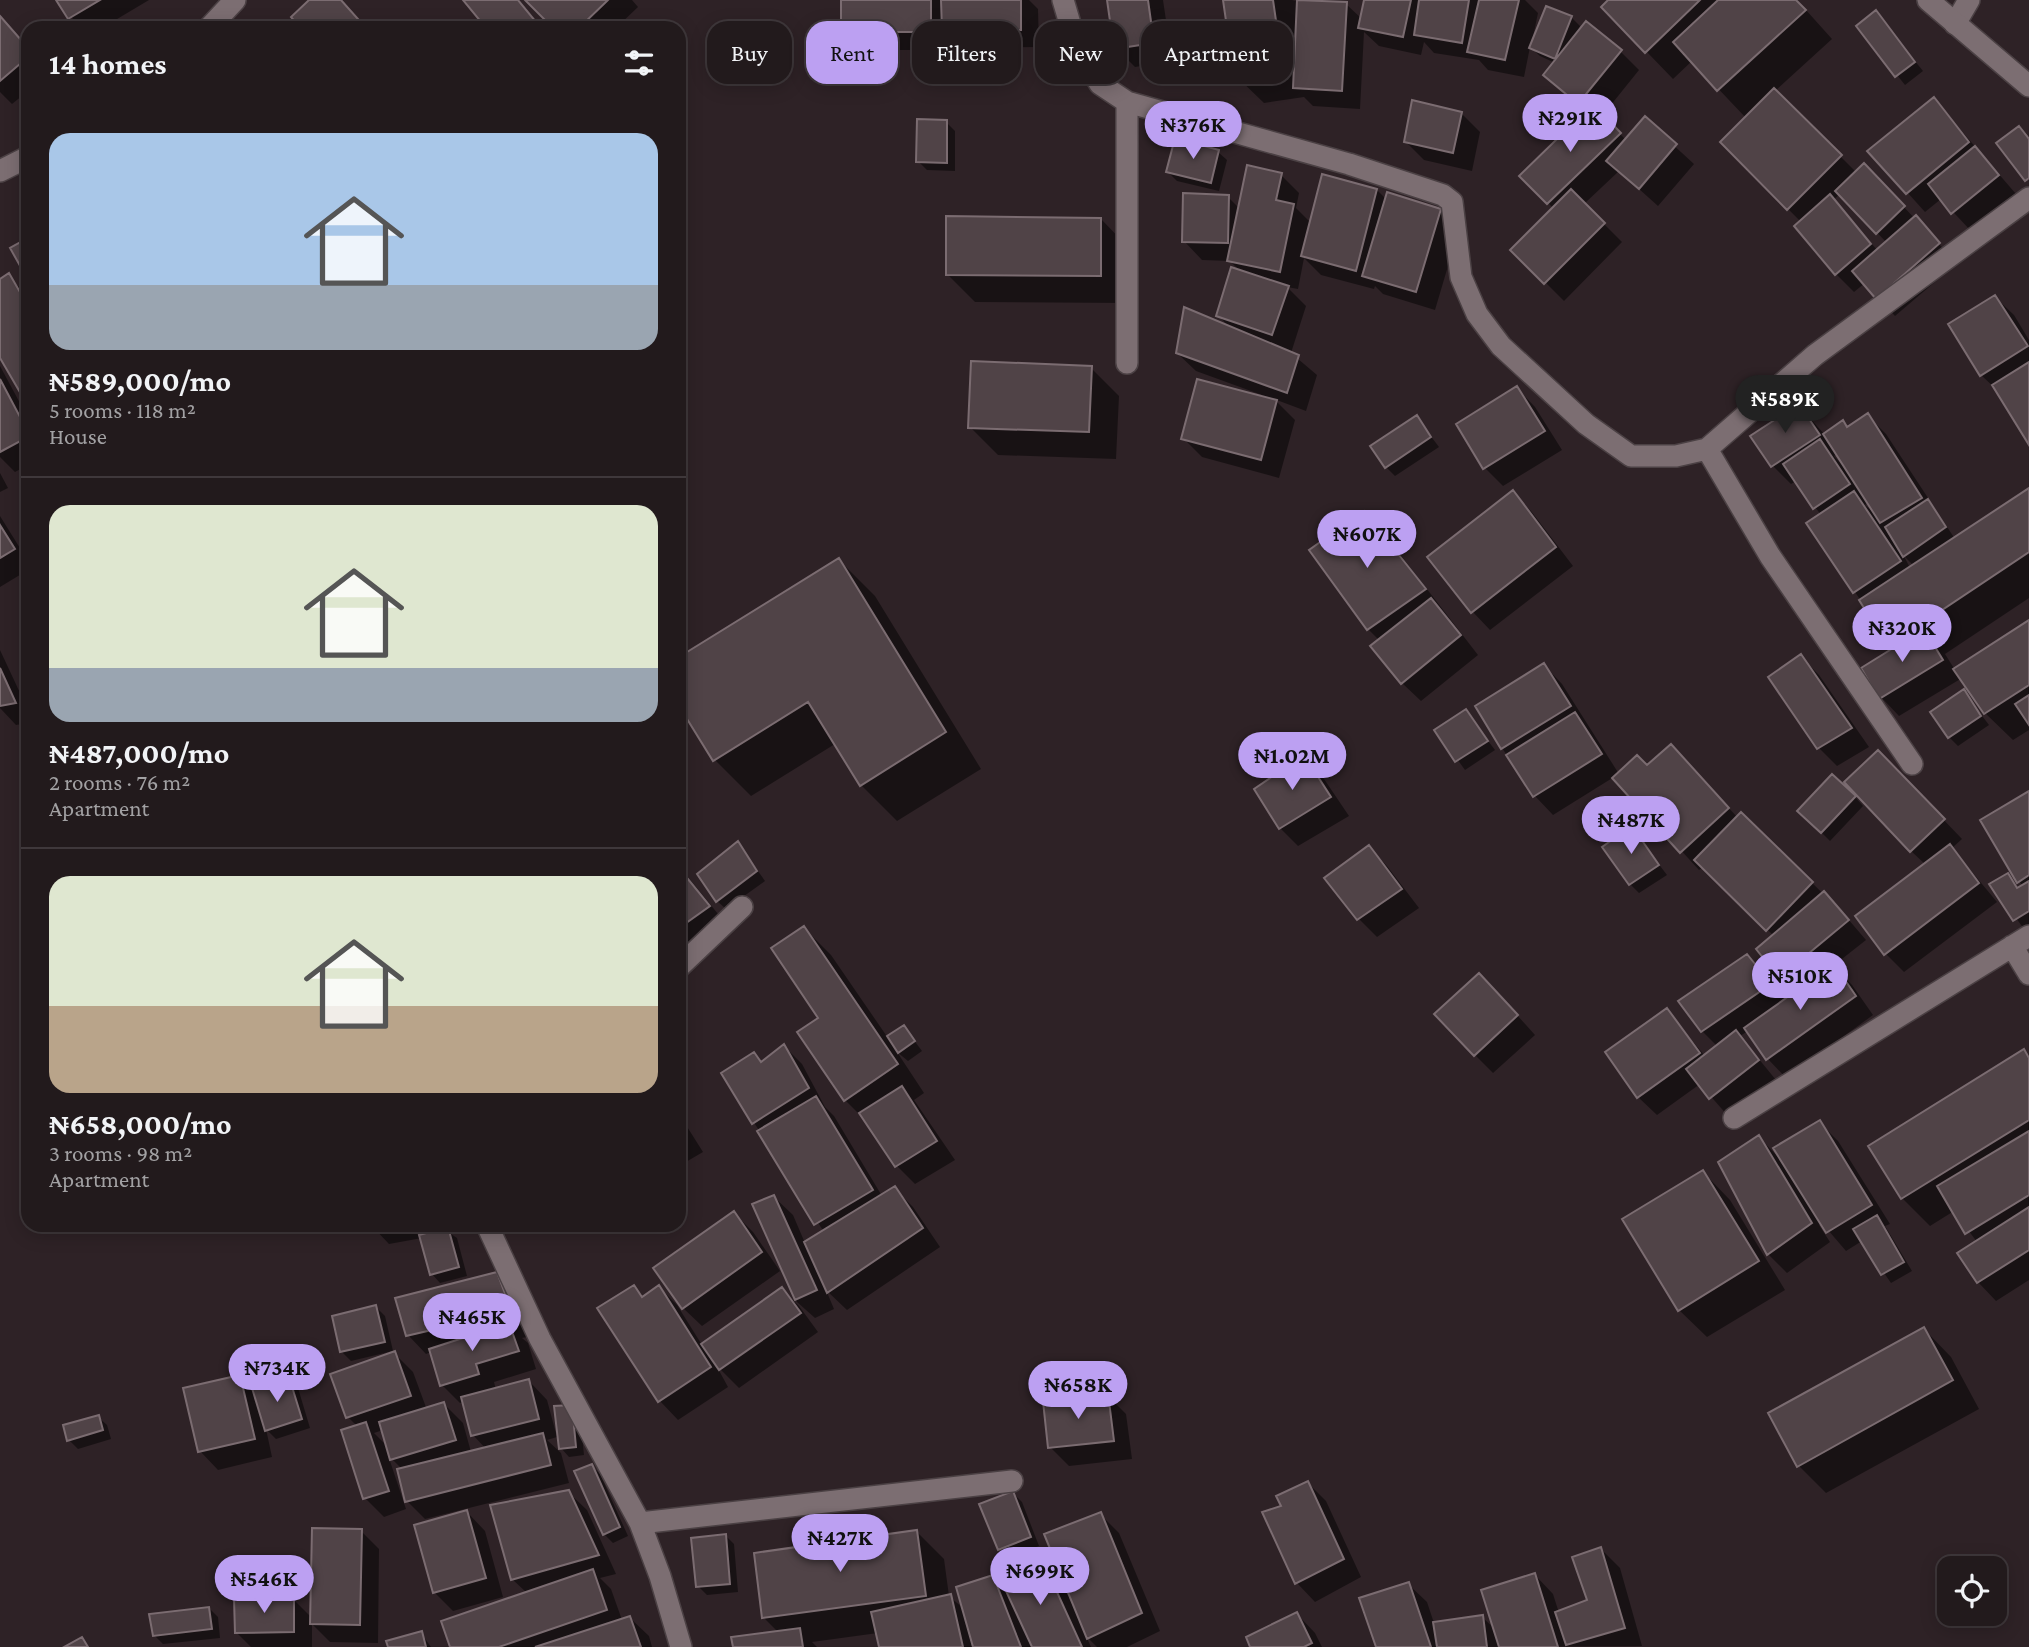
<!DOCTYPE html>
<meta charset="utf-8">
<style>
:root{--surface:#221a1c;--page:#2a2325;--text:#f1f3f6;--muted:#a2a1a3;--line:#3f383b;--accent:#bca0f2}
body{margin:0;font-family:"Crimson Pro",serif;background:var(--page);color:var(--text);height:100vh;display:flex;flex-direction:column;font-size:26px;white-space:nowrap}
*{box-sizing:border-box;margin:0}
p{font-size:23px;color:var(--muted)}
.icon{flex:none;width:38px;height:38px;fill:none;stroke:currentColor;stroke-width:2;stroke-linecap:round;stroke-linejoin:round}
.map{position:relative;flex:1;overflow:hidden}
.panel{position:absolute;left:21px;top:21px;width:665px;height:1211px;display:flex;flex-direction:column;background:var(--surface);border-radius:21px;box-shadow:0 4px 18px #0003,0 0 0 2px var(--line)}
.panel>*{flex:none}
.top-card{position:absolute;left:707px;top:21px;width:665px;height:63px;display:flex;gap:14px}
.tools{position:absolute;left:1937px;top:1556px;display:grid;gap:14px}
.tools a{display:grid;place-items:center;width:70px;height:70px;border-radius:14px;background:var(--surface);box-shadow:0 4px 18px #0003,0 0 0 2px var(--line);font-size:35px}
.price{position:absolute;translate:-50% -60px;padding:0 16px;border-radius:24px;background:var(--accent);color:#111;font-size:23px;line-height:46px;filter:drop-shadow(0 2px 4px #0008)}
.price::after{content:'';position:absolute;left:50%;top:42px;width:21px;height:16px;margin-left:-10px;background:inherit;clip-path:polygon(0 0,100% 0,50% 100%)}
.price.selected{background:#222;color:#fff}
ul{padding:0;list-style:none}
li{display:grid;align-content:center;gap:14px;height:371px;padding:0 28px}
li+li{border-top:2px solid var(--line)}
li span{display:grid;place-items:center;height:217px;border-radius:21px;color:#555}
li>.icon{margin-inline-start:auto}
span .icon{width:126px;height:126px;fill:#fffc;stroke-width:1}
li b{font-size:30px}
h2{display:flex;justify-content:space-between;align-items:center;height:84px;padding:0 28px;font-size:30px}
.tag{padding:0 24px;border-radius:21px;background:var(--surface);box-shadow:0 4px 18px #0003,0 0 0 2px var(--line);font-size:24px;line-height:63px}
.tag.selected{background:var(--accent);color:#111}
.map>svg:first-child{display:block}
.shadow{fill:#0007;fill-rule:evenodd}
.building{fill:#504347;stroke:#7b6c71;stroke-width:2}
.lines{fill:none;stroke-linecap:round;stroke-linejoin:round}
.minor-casing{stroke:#4b4144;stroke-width:24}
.tertiary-casing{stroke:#4b4144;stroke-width:24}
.minor{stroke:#7c6e72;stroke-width:21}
.tertiary{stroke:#7c6e72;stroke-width:21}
</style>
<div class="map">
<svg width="2029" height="1647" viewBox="0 0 2029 1647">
<rect width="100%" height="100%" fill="#2e2226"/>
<path class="shadow" d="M58 0H149L102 28H80Z
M466 0H519L542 28H489Z
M528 0H632L638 7 616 28H556Z
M843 0H1029L1038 9 1039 47 962 48 949 34V50H861L843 31Z
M1109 0H1163L1172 61 1135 67 1116 48Z
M1225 0H1292L1296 1 1297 9 1346 4 1362 19 1365 0H1525L1538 13 1533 37 1571 17 1580 26 1576 35 1621 52 1639 70 1602 116 1626 140 1645 119 1694 164 1658 206 1619 171 1584 204 1622 242 1564 301 1513 250 1554 209 1522 176 1587 113 1545 75 1555 63 1540 56 1530 47 1524 77 1488 70 1479 60 1434 53 1424 42 1421 55 1379 46 1364 32 1360 109 1313 106 1304 97 1264 103 1236 76Z
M1610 0H1797L1832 39 1775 91 1856 172 1882 184 1957 263 1895 316 1865 283 1854 292 1836 274 1801 222 1722 142 1746 118 1692 61 1673 79 1646 51ZM1840 194 1887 243 1878 251 1833 200Z
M1876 13 1923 71 1905 85 1858 26Z
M0 16 28 48V91L12 104 0 92Z
M1934 99 2016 194 1971 231 1941 199 1925 212 1870 151Z
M1461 113 1480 132 1472 171 1424 160 1406 142Z
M946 122 955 131V171L927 170 918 161Z
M1218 152 1227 160 1219 191 1177 181 1168 172Z
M1281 175 1299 193 1296 208 1311 223 1377 190 1387 200 1440 210 1459 229 1435 310 1383 294 1375 286 1374 289 1321 275 1304 258 1298 289 1287 287 1306 306 1291 353 1317 375 1306 411 1274 399 1295 420 1279 478 1202 457 1183 438 1262 395 1196 371 1177 353 1230 328 1218 315 1241 272 1230 261 1202 260 1184 241 1228 197 1240 209Z
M1101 219 1128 247V303L975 302 947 274Z
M8 276 28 296V402L0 355V281Z
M1995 297 2014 315 2029 340V441L1997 390 1981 375Z
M0 366 28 418V465L15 472 0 457Z
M1091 368 1119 396 1116 459 998 455 970 427Z
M1517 388 1535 407 1562 450 1503 486 1485 468Z
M1799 406 1825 435 1843 423 1849 428 1868 416 1886 434 1955 539 2029 490V598L1945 654 1955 670 2029 622V730L2013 740 1985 713 1962 678 1899 716 1881 697 1894 650 1855 592 1821 515 1796 481 1791 484 1773 466 1753 436ZM1837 454 1844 464 1842 465 1834 456ZM1868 502 1874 511 1873 512 1865 505ZM1904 556 1914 566 1910 568Z
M1417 418 1439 447 1395 476 1386 467Z
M0 473 8 488 0 492Z
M1513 493 1531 511 1573 566 1490 630 1472 611Z
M1363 513 1382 531 1478 655 1421 701 1402 683 1380 641 1368 629Z
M0 516 28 561V570L0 587Z
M839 560 875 596 981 769 897 821 861 785 835 744 751 796 715 760 679 703V659Z
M0 650 28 710V723L16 725 0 708Z
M1800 656 1819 675 1869 747 1837 766 1819 748Z
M1544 665 1562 684 1619 774 1647 768 1689 765 1738 818 1741 814 1842 912 1866 940 1833 966 1852 985 1873 1015 1786 1078 1768 1059 1748 1031 1740 1036 1776 1080 1728 1116 1700 1084 1657 1115 1638 1097 1666 1010 1705 1056 1718 1047 1702 1031 1747 956 1786 1001 1797 993 1781 976 1774 936 1703 867 1699 870 1614 777 1553 815 1535 796 1502 748Z
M1964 692 1989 725 1958 746 1949 737Z
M1466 712 1495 750 1465 770 1437 731Z
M1303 758 1322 776 1349 816 1298 846 1280 828Z
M1897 771 1962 839 1952 848 1997 902 1904 972 1885 953 1926 865 1911 851Z
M2029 793V925L2024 929 1992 885 2007 876 2019 889 2023 887 1982 821Z
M1855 797 1863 806 1830 841 1800 811Z
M1632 829 1667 875 1639 893 1630 884Z
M738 843 765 881 726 909 717 901Z
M1369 847 1387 866 1419 908 1377 937 1359 919Z
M679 866 727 925 688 953 679 944Z
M804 928 831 955 888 1038 904 1027 922 1051 908 1061 897 1052 924 1093 914 1100 955 1160 915 1184 897 1166 867 1122 845 1100 799 1033 820 1018Z
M1498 994 1535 1035 1493 1073 1475 1055Z
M784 1046 802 1064 825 1107 834 1116 882 1196 894 1188 913 1207 940 1247 847 1310 826 1290 834 1309 815 1318 797 1302 754 1205 774 1197 793 1215 805 1243 824 1232 723 1074 754 1054 763 1063Z
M2024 1052 2029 1057V1280L1996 1301 1978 1282 1977 1242 1954 1211 1930 1226 1902 1198 1870 1147Z
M679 1114 703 1152 679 1166Z
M1819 1122 1838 1141 1890 1224 1885 1226 1912 1271 1891 1283 1862 1241 1846 1251 1822 1223 1819 1225 1830 1242 1787 1273 1768 1254 1720 1162 1759 1137 1780 1159Z
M1703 1172 1730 1200 1785 1290 1707 1337 1679 1310Z
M734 1213 753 1232 780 1271 702 1326 683 1308Z
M371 1225H444L445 1230 457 1238 467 1276 440 1283 432 1274 422 1238 389 1244Z
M497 1274 515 1293 531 1336 522 1338 528 1343 536 1369 494 1382 496 1390 529 1381 547 1400 557 1437 547 1440 561 1453 569 1483 425 1519 407 1501 403 1470 388 1455 406 1509 384 1517 365 1498 357 1426 348 1417 394 1353 413 1372 427 1410 444 1404 463 1423 471 1452 486 1449 473 1435 464 1402 460 1403 442 1385 431 1352 426 1354 408 1335ZM383 1430 388 1447 374 1433Z
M634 1287 644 1297 659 1287 677 1305 702 1345 782 1289 799 1306 818 1332 739 1388 716 1365 728 1387 678 1420 660 1401 599 1309Z
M376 1307 385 1316 393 1351 351 1361 342 1352Z
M1924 1329 1951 1357 1979 1409 1826 1493 1799 1466Z
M239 1377 252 1390 289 1379 298 1388 310 1428 276 1439 266 1429 272 1457 218 1470 200 1451Z
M1107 1395 1126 1414 1132 1459 1069 1466 1050 1447Z
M571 1407 580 1416 584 1455 569 1457 561 1448Z
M98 1417 107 1425 111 1439 78 1449 69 1440Z
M592 1466 600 1474 628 1536 613 1543 604 1534Z
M1308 1483 1326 1501 1361 1577 1315 1602 1297 1583 1264 1513 1283 1507Z
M568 1492 587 1510 616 1574 600 1578 611 1589 622 1620 630 1618 649 1636 652 1647H451L527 1593 512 1579Z
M1013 1493 1022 1502 1039 1546 1020 1553 1031 1566 1041 1561 1060 1579 1068 1596 1100 1514 1119 1533 1160 1631 1127 1647H1097L1086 1636 1091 1647H881L878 1633 812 1642 817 1647H735L779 1633 763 1617 916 1531 944 1559 949 1596 964 1609 992 1577 1009 1594 1012 1574 1006 1569 1008 1558 999 1549Z
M467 1512 485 1531 503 1597 453 1611 434 1592Z
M361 1531 379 1549 378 1643 330 1642 312 1624V1647H251L237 1633 293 1599 312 1618Z
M725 1535 734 1544 738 1592 707 1595 698 1586Z
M1601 1549 1620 1568 1642 1646 1378 1647 1408 1584 1427 1602 1434 1623 1482 1617 1496 1630 1535 1575 1553 1594 1559 1613 1589 1601Z
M209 1608 218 1617 220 1638 163 1644 154 1635Z
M1297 1614 1315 1633 1322 1647H1252Z
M421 1633 431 1647H390Z"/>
<path class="building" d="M56 0H100L68 19Z
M309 0H341L366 28H300L291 17Z
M463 0H518L541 28H486Z
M525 0H608L579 28H553Z
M841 0H931V32H841Z
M941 0H1021V30H942Z
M1107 0H1148L1154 43 1114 49Z
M1223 0H1273L1283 69 1234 76Z
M1297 0 1347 2 1342 91 1293 88Z
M1364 0H1411L1403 37 1358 28Z
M1419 0H1469L1462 43 1414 35Z
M1479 0H1519L1505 60 1467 52Z
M1608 0H1700L1645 53 1601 7Z
M1718 0H1796L1806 10 1717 91 1673 42Z
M1546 6 1572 16 1555 59 1529 48Z
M1876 10 1915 62 1895 77 1856 26Z
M0 16 28 48V57L0 81Z
M1586 21 1622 50 1578 104 1543 75Z
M1774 88 1842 155 1787 210 1720 142Z
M1934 97 1969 142 1906 194 1867 151Z
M1412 100 1462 112 1453 153 1404 142Z
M1593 104 1621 133 1547 204 1519 176Z
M1645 116 1677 144 1639 189 1606 161Z
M917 119 947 120V163L916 162Z
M2019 126 2029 139V178L2025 181 1996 143Z
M1175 138 1219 150 1211 183 1166 172Z
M1975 146 1999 175 1951 214 1928 184Z
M1864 163 1905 206 1876 234 1835 191Z
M1247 165 1282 173 1276 200 1294 204 1280 272 1227 261Z
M1322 174 1377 189 1356 271 1301 256Z
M1571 189 1605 223 1544 284 1510 250Z
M1387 192 1441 209 1416 292 1362 276Z
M1183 193 1229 195 1228 243 1182 242Z
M1830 194 1871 244 1835 275 1794 226Z
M1916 215 1940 243 1876 299 1852 271Z
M946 216 1101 218V276L946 275Z
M28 238V280L10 248Z
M1231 267 1289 286 1272 335 1216 316Z
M9 273 28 306V406L0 358V279Z
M1995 295 2028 346 1980 376 1948 324Z
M1184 307 1299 355 1287 393 1176 353Z
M971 361 1092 366 1089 432 968 428Z
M2029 362V445L1992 385Z
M0 379 28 432V437L0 452Z
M1197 379 1277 400 1261 460 1181 439Z
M1517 386 1545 431 1483 469 1456 424Z
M1799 404 1820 435 1771 467 1750 436Z
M1868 413 1922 498 1880 523 1823 434 1843 420 1847 427Z
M1417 415 1431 437 1385 468 1370 446Z
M1820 439 1850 484 1813 509 1783 464Z
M2029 488V552L1888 646 1859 600Z
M1513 490 1556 547 1471 613 1427 557Z
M1854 491 1901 561 1853 593 1806 523Z
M1928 499 1946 527 1903 557 1885 527Z
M1364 511 1426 589 1367 630 1309 550Z
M0 525 15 549 0 558Z
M839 558 946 732 860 786 808 702 713 761 679 706V657Z
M1431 598 1461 635 1401 684 1370 646Z
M2029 620V685L1984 714 1953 669Z
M1924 629 1943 660 1879 699 1861 668Z
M1801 654 1852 728 1817 749 1768 677Z
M1544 663 1571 706 1501 749 1475 706Z
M0 668 16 703 0 706Z
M1964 689 1981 716 1948 738 1930 712Z
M2029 695V725L2015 704Z
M1466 709 1488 741 1455 762 1434 730Z
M1575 712 1602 754 1533 797 1506 755Z
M1671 744 1729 808 1680 853 1612 778 1637 755 1647 765Z
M1878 750 1945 819 1910 852 1844 782Z
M1304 755 1331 797 1279 829 1254 789Z
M1832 774 1856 796 1821 833 1797 811Z
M2029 791V875L2017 883 1980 820Z
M1741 812 1813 882 1766 931 1694 860Z
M1632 826 1659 865 1629 885 1602 847Z
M738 841 757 871 716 902 697 874Z
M1950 844 1979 883 1884 955 1855 916Z
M1369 845 1402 889 1357 920 1324 878Z
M679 868 710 906 679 928Z
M2008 873 2017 888 2029 881V911L2013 921 1989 884Z
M1824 891 1849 920 1779 978 1756 949Z
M804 926 898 1064 844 1101 797 1032 818 1018 771 948Z
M1747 954 1771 984 1701 1032 1678 1001Z
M1834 964 1856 996 1766 1060 1744 1028Z
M1479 973 1518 1015 1474 1056 1434 1014Z
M1667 1008 1700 1053 1637 1098 1605 1052Z
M904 1025 915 1041 898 1053 887 1036Z
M1736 1030 1759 1060 1709 1099 1686 1069Z
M784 1044 809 1088 752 1124 721 1073 754 1052 761 1062Z
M2024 1049 2029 1058V1120L1901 1199 1868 1146Z
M902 1086 937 1141 895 1167 859 1113Z
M816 1096 873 1190 814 1225 757 1131Z
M1820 1120 1872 1205 1826 1233 1773 1148Z
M2029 1131V1195L1965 1234 1937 1186Z
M1759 1135 1812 1223 1767 1255 1718 1162Z
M1703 1170 1759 1261 1678 1311 1622 1219Z
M895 1186 923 1228 827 1293 804 1242Z
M774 1195 817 1290 795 1300 752 1204Z
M2029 1207V1250L1977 1283 1957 1253Z
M734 1211 762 1252 682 1309 653 1268Z
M1877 1215 1904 1262 1881 1275 1853 1229Z
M448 1227 459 1267 430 1275 419 1235Z
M497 1272 514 1318 463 1330 462 1323 406 1336 395 1298Z
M634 1285 642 1297 659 1285 711 1367 658 1402 597 1308Z
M782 1287 801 1313 719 1370 701 1344Z
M376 1305 385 1342 340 1352 332 1316Z
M509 1323 519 1351 476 1364 479 1374 440 1386 429 1349Z
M1924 1327 1953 1380 1797 1467 1768 1413Z
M395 1351 411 1396 346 1418 330 1374Z
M240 1375 255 1439 198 1452 183 1388Z
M289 1377 302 1419 265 1431 252 1388Z
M529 1379 539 1419 471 1436 461 1397Z
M1108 1393 1114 1441 1048 1448 1043 1401Z
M444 1402 456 1440 390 1460 379 1422Z
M572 1405 576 1447 559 1449 554 1406Z
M99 1415 103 1430 67 1441 63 1425Z
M366 1422 389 1491 363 1499 341 1430Z
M543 1433 551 1465 405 1502 397 1469Z
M592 1464 620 1527 603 1535 574 1471Z
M1308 1481 1344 1559 1295 1584 1262 1512 1281 1506 1276 1496Z
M569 1490 599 1555 511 1580 490 1505Z
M1013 1491 1031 1537 998 1550 979 1504Z
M467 1510 486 1578 433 1593 414 1525Z
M1101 1512 1142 1613 1087 1639 1044 1534Z
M312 1528 362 1529 360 1625 310 1624Z
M917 1530 926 1596 762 1618 754 1553Z
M726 1534 730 1584 696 1587 691 1538Z
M1601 1547 1625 1628 1566 1645 1555 1612 1587 1600 1572 1557Z
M1021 1552 1025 1563 1005 1570 1001 1559Z
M1042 1559 1082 1647H1032L1000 1578Z
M593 1569 607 1610 499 1647H450L441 1621Z
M1535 1573 1558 1647H1499L1481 1590Z
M993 1575 1021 1647H973L956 1587Z
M1409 1582 1431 1647H1376L1359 1598Z
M951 1594 963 1647H879L871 1612Z
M294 1597V1632L235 1633 234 1598Z
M209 1607 212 1629 153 1636 149 1614Z
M1297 1612 1312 1643 1304 1647H1250L1246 1637Z
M1483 1615 1487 1647H1437L1433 1622Z
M630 1616 641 1647H535Z
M800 1628 803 1647H733L731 1637Z
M422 1631 426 1647H388L386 1641Z
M82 1637 88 1647H64Z"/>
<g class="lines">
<defs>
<path id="minor" d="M1063 0 1076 44 1100 84 1127 102 1349 164 1443 195 1452 202 1461 277 1477 314 1501 346 1586 424 1631 456H1676L1707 449 1815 355 2029 198
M1955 24 1969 0
M1127 363V102
M1707 449 1770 556 1912 764
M2012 946 2029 974
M679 967 742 907
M1734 1118 2029 936
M487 1225 540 1339 640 1523 660 1576 681 1647
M640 1523 1012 1481"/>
<path id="tertiary" d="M1928 0 2029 86
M209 28 235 0
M0 171 28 157"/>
</defs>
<use href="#minor" class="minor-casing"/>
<use href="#tertiary" class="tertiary-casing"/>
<use href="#minor" class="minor"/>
<use href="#tertiary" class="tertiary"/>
</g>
</svg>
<div class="tools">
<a><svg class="icon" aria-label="locate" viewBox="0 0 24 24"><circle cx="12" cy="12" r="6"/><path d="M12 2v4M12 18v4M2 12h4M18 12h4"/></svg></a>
</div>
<b class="price" style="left:1570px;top:154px">₦291K</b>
<b class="price" style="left:1193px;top:161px">₦376K</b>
<b class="price selected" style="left:1785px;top:435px">₦589K</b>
<b class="price" style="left:1367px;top:570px">₦607K</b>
<b class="price" style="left:1902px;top:664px">₦320K</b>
<b class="price" style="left:1292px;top:792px">₦1.02M</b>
<b class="price" style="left:1631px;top:856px">₦487K</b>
<b class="price" style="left:1800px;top:1012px">₦510K</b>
<b class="price" style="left:472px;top:1353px">₦465K</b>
<b class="price" style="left:277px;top:1404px">₦734K</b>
<b class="price" style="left:1078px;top:1421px">₦658K</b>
<b class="price" style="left:840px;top:1574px">₦427K</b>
<b class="price" style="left:1040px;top:1607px">₦699K</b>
<b class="price" style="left:264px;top:1615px">₦546K</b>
<div class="top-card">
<a class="tag">Buy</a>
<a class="tag selected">Rent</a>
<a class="tag">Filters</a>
<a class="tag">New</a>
<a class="tag">Apartment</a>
</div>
<section class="panel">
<h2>14 homes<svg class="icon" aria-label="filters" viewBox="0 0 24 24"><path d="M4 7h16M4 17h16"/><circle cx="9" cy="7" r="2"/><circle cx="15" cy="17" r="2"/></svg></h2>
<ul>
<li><span style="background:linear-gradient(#a9c7e8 70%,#9aa5b1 0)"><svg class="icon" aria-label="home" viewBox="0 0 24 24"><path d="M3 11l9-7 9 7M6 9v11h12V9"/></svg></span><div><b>₦589,000/mo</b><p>5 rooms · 118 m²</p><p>House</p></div></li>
<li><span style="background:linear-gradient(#dfe7d0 75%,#9aa5b1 0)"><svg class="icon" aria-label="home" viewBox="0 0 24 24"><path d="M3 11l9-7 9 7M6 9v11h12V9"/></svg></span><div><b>₦487,000/mo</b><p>2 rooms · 76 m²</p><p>Apartment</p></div></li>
<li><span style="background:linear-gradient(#dfe7d0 60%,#b9a48a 0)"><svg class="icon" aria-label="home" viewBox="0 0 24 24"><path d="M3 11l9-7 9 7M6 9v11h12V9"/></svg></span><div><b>₦658,000/mo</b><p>3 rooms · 98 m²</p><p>Apartment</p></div></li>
</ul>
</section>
</div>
